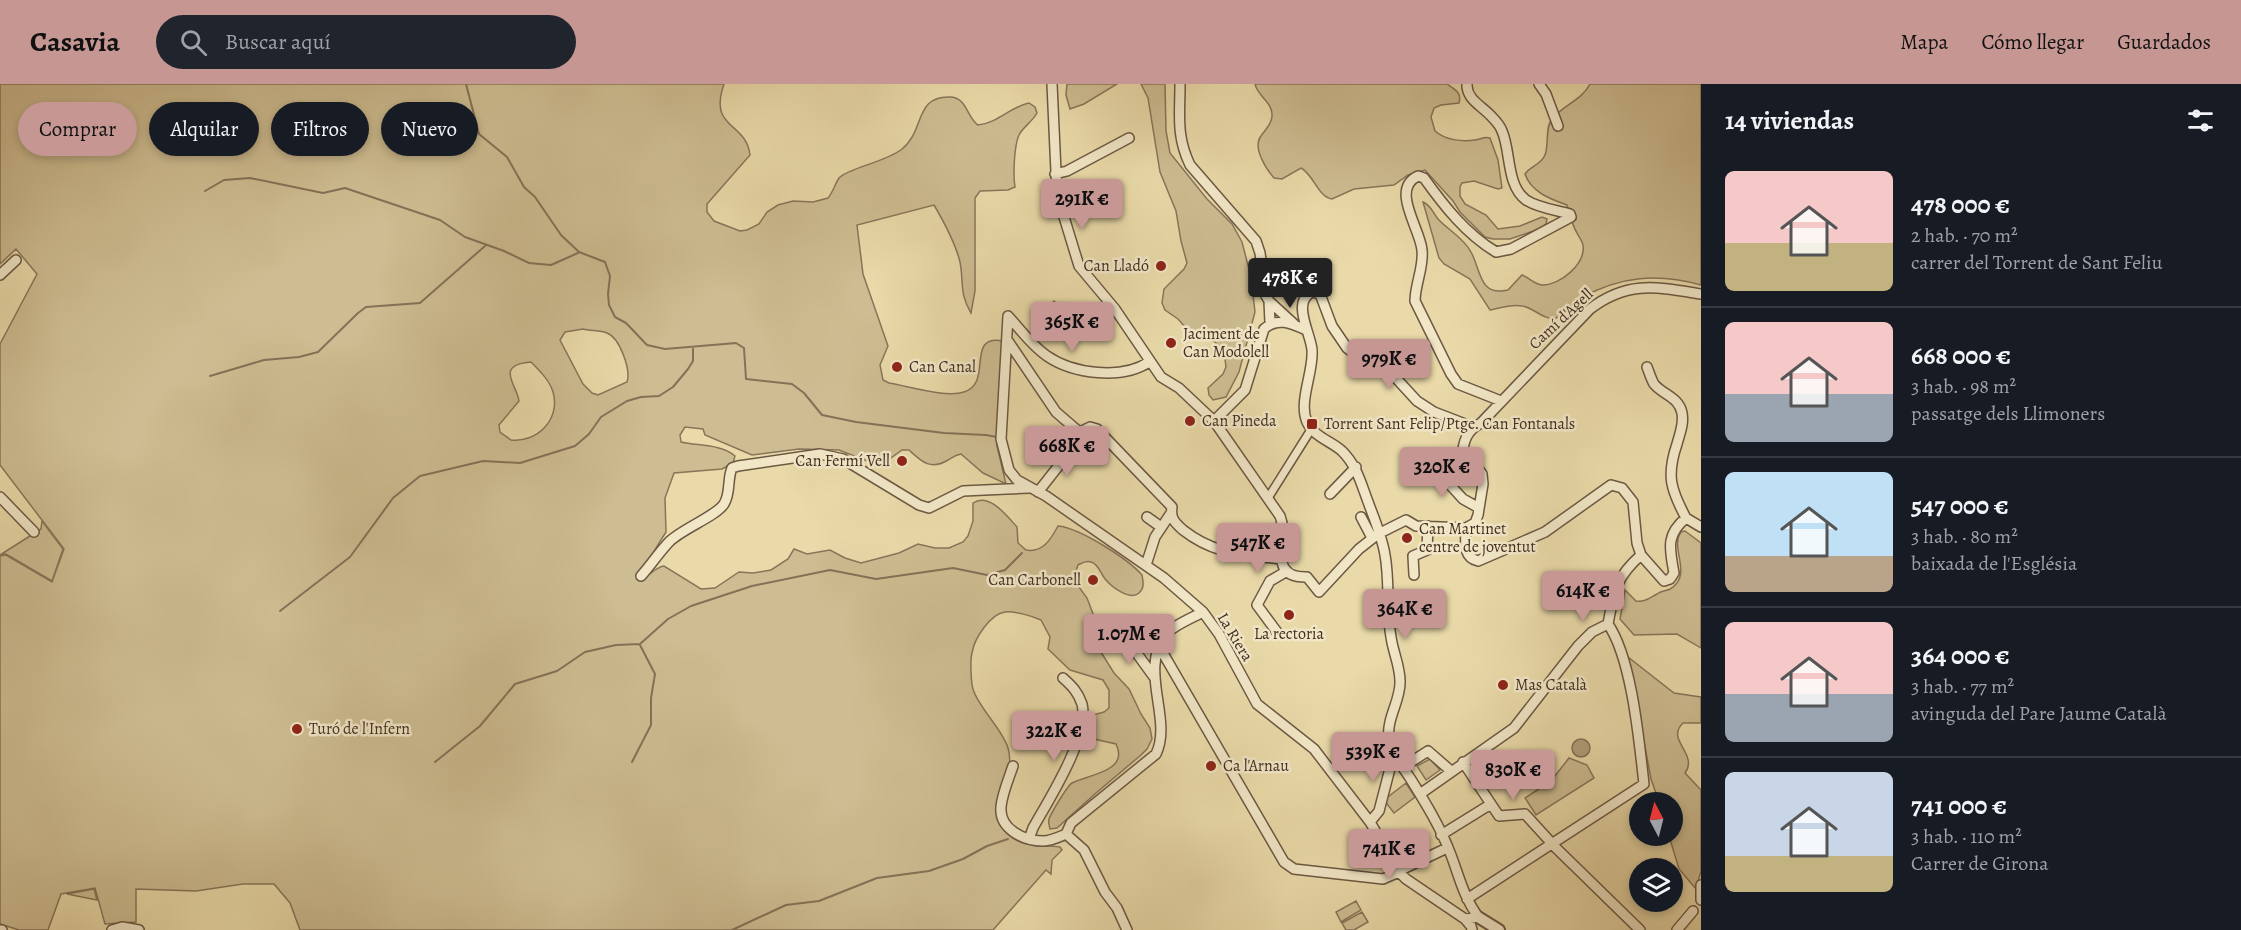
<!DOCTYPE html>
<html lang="es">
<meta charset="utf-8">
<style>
:root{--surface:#171b24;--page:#20242c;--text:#f1f3f6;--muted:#9ea1a6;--line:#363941;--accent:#c59692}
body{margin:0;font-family:Alegreya,serif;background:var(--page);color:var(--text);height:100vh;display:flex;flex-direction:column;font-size:22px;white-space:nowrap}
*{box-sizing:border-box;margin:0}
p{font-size:20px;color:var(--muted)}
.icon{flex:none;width:33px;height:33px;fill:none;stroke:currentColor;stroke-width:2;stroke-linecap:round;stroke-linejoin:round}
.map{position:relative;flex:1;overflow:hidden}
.sheet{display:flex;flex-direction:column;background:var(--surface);width:540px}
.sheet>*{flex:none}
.top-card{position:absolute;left:18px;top:18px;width:570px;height:54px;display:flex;gap:12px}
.needle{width:39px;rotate:353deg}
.tools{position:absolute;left:1629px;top:708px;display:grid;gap:12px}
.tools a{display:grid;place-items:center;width:54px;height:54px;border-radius:50%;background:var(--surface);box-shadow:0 3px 9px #0003;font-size:30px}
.price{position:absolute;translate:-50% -51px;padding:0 14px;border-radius:6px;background:var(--accent);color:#111;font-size:20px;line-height:39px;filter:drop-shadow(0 2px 3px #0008)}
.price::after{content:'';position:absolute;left:50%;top:36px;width:18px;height:14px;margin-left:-9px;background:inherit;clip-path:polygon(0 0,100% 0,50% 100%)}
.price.selected{background:#222;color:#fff}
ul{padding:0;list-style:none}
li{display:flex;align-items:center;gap:18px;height:150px;padding:0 24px}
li+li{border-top:2px solid var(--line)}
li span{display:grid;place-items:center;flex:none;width:168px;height:120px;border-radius:9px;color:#555}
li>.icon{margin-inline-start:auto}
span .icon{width:72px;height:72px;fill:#fffc;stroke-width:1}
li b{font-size:26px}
h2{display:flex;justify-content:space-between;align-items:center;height:72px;padding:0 24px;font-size:26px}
.pill{padding:0 21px;border-radius:27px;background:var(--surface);box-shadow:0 3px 9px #0003;font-size:21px;line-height:54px}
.pill.selected{background:var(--accent);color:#111}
header{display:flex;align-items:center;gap:36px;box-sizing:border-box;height:84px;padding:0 30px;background:var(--accent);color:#111}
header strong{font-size:28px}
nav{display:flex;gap:33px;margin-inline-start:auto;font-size:21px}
.search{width:420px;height:54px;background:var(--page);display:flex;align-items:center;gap:15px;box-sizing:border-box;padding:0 21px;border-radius:33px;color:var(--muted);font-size:22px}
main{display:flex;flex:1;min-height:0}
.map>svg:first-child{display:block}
.green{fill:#cebd92;stroke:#88755a;stroke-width:1.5;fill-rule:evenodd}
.water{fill:#b19f7b;stroke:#857157;stroke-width:1.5}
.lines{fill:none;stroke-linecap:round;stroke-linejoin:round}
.stream{stroke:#857157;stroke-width:2}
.pedestrian-casing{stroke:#6d5844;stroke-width:10}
.minor-casing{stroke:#6d5844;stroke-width:12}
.tertiary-casing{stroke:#6d5844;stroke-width:14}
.pedestrian{stroke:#f1e7c7;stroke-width:7}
.minor{stroke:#f1e7c7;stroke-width:9}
.tertiary{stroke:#f1e7c7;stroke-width:10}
.poi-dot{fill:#8f2418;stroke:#f1e7c7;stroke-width:2}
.labels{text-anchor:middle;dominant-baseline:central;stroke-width:5;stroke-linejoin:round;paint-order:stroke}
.poi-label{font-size:16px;fill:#432d22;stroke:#f1e7c7;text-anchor:start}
.street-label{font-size:16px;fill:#432d22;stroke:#f1e7c7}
</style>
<header>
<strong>Casavia</strong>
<div class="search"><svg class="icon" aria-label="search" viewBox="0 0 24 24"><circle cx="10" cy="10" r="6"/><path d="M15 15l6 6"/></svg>Buscar aquí</div>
<nav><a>Mapa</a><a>Cómo llegar</a><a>Guardados</a></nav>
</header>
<main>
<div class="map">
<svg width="1701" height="846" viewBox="0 0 1701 846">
<rect width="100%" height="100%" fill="#eadaa9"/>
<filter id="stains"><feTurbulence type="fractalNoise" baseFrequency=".00333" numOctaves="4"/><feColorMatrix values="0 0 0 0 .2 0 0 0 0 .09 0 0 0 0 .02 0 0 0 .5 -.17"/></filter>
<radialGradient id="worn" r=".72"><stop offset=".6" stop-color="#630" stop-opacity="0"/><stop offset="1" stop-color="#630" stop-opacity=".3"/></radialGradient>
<path class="green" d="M0 0H724C708 46 746 37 750 71L707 120V128L714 137 740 147 747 146 759 140 767 128 778 121 793 117 813 118 828 114C833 108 835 100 839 94 848 84 886 78 902 65 925 47 914 11 951 13 967 14 967 34 978 41 998 39 1010 23 1029 19L1035 23 1037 29C1032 38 1023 43 1019 51 1014 62 1013 92 1015 103L1008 106 980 107 975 114V207L971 229C959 209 964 199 960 178 955 158 944 138 934 121L857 141 863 190 888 262 880 281 883 296 889 299C908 302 946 314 964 308 994 299 964 249 1004 257L997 362 1006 400 983 389 961 370C955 371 953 373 948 376 930 387 921 377 909 366H902L880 382 839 366 799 365 752 371 705 351 703 345 685 343 680 351 681 358C698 362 721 360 735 372L733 379 722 385 674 389 665 414 666 448 641 488 640 494C650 493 655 483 664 482L701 505 715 504 739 488 753 489 771 486 788 475 794 465 807 470 830 466 845 474 861 479 899 469 918 460 935 464H949L963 458 968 452 973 437V419C989 408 1007 432 1017 443L1018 459 1026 466C1043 469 1051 455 1058 442 1080 444 1128 475 1142 491 1143 497 1145 504 1139 509 1130 517 1112 503 1106 496 1101 491 1099 480 1091 478 1086 476 1082 479 1078 481L1073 495 1087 514 1095 535 1093 542 1094 557 1114 589 1129 605 1141 630 1150 644 1152 655 1147 665 1141 671 1096 709 1057 744 1050 745C1049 741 1048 738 1049 735 1051 729 1068 701 1072 699 1086 691 1130 688 1116 660L1094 655 1091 649 1093 631 1104 628 1109 624V606L1103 596 1070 586 1048 565 1050 553 1041 536C1032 532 1015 527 1005 528 990 530 974 555 972 569 970 576 971 598 973 605 978 623 1003 646 1008 664 1017 691 986 721 1002 743 1017 765 1037 760 1060 763L1062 766 1052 776 1051 790 1046 786 993 846H300L290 819 274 800H243L196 807 136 805V838L105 840 95 804 61 810 48 846H19L0 840V472L6 471 52 498 64 465 0 381V260L37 190 16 165 0 180ZM583 245C590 247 601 246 607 249 620 254 631 286 627 298L598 311 592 309 583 300 560 256 565 248ZM531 278C539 286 550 297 553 308 561 335 537 359 511 356L500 348 499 341 519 317C517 301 494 281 531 278Z
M1067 0H1117L1084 20 1070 25 1066 11Z
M1141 0H1165L1166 47 1170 69 1207 115 1232 140 1242 158 1251 193 1255 228 1239 288 1226 313 1213 316 1209 311 1208 304 1223 290 1226 283 1224 268 1214 257 1193 252 1178 235 1165 226 1162 219 1164 205 1184 185 1187 179 1181 157 1176 127 1160 88 1148 14Z
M1255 0H1447C1455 6 1462 8 1459 19L1441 21 1434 24 1431 33 1435 47C1445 56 1462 58 1475 56 1482 55 1484 52 1490 54L1498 76 1502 104 1498 105 1474 97 1462 99 1460 103V112L1465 120 1486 131 1498 145 1520 142 1542 133 1547 135 1546 140 1539 145 1510 155H1493L1485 153 1460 128 1453 117 1425 86 1408 91 1394 101 1354 105 1332 115C1318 113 1314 91 1301 84L1282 95 1274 94C1266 85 1252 63 1261 52 1265 46 1272 40 1272 32 1273 18 1257 12 1255 0Z
M1590 0H1701V201C1658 189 1620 192 1581 214 1573 219 1565 231 1556 234 1544 237 1533 223 1522 222 1512 220 1500 224 1490 226L1470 195 1444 180 1439 174 1423 118C1431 121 1433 129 1438 135 1448 146 1464 154 1471 168 1481 186 1479 213 1508 206L1522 191C1530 194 1535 201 1543 201 1560 201 1586 180 1583 161 1582 156 1579 153 1577 149 1572 141 1570 130 1567 121 1550 115 1531 108 1525 90 1530 82 1541 81 1545 71 1549 61 1545 43 1552 35 1563 21 1582 16 1590 0Z
M1054 217 1082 243 1071 255 1043 229Z
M42 437 63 465 52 497 6 470 0 471 41 445Z
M1685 447 1701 459V564L1677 550 1634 551 1620 535 1625 506 1636 517C1646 518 1649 514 1657 510 1661 507 1666 507 1670 505 1694 491 1669 464 1681 448Z
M1628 573 1674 609 1701 613V639H1683C1665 656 1699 670 1685 689L1701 706V787L1696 805 1679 785 1669 752H1672V718H1659L1651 695Z
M1569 674 1587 681 1594 694 1536 731 1525 714 1551 697Z
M1430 675 1440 686 1426 696 1417 682Z
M1406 699 1415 713 1394 729 1384 716Z
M94 805 97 816 67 810Z
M1356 817 1361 826 1341 838 1336 828Z
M1362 828 1368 838 1354 846H1346L1342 839Z"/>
<path class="water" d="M1572 664a9 9 0 1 1 18 0a9 9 0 1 1-18 0Z"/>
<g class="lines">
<path class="stream" d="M466 0 479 50 507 73 524 103 535 113 561 151 579 168 605 178 610 192 608 210 609 221 615 233 626 239 647 261 665 265 736 259 744 264 746 295 792 300 804 309 822 331 856 338 944 349 986 351 997 353
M205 107 224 96 250 94 323 109 345 104 440 136 465 153 504 167 529 179 551 181 578 169
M210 292 264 276 299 273 318 268 358 229 366 223 420 219 485 162
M280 527 350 473 393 414 420 392 483 377 520 379 575 362 589 350 601 333 627 317 641 313 659 312 673 303 688 285 693 277V263
M435 678 480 642 515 600 557 587 585 568 616 561 640 560 668 535 691 522 752 502 830 486 876 495 953 484 987 491 1005 486 1022 469
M632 678 651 641V614L655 590 640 561
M732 846 786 821 819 817 877 794 929 787 963 775 987 762 1008 755"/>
<defs>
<path id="pedestrian" d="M1268 414 1312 344"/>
<path id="minor" d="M1052 0 1057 110 1079 182 1115 225 1161 293 1179 304 1214 337 1280 432C1290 456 1265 494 1307 493L1319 508 1359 465 1378 450 1406 436 1416 442 1466 444 1475 439 1478 431 1483 400 1482 390 1463 365C1465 352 1470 345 1481 339L1590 225C1628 196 1657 203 1701 210
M1180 0C1180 31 1176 52 1190 81L1256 157 1260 169 1266 212 1269 217 1270 239
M1467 0C1466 15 1482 22 1491 32 1495 36 1500 41 1502 47 1511 67 1506 101 1526 116 1538 124 1556 126 1570 130L1571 133 1511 165 1496 168C1466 150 1444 122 1424 94L1418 92C1390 105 1420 144 1422 166 1424 183 1415 200 1415 217L1451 290 1458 300 1501 317
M1539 0 1546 10 1558 42
M1055 90 1067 87 1129 54
M0 191 16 176
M1269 217 1294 240
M1008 232 1001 355 1009 386 1017 396 1046 412 1164 494 1203 528 1219 550 1257 620 1314 665 1370 738 1399 788 1406 795 1465 835 1471 842 1472 846
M1008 232C1020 245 1032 262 1047 272 1073 290 1122 296 1149 278
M1008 257 1056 328 1078 347H1082L1090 343 1097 345 1172 423C1170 434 1175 439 1183 446 1215 471 1242 470 1281 475
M1647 283C1649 288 1651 295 1654 300 1663 311 1679 313 1682 329 1684 340 1680 349 1677 360 1666 392 1671 406 1686 434
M1214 337 1245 306 1264 245C1277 233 1291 239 1306 246
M1428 377 1463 415 1479 424
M1038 408 1075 361
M1330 410 1356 383
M0 413 34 448
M1147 433 1161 443
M1361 433 1372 454
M1686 434 1701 443
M1466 444C1466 458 1462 473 1478 477L1545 448 1611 401 1622 404 1633 418 1637 459 1641 471 1664 497 1670 495 1674 489C1670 466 1665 451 1686 434
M1146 481 1155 453 1171 429
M1414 491 1413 472 1427 466 1428 442
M641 492C651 481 660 467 670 457 684 444 716 432 724 420 731 409 727 395 732 384L738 382 820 370 843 375 919 421 929 424 963 407 1029 404
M1277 548 1257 521 1270 497 1287 487
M1125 553 1154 593
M1160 564 1284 778 1294 785 1383 795 1399 788
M1463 678 1499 732 1525 730 1556 764 1640 846
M1013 682C1009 694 1002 710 1001 723 999 745 1024 757 1043 757 1051 757 1059 753 1066 750
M1403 683 1428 667 1451 687
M1420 710 1514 644 1578 562 1592 548 1608 540
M1370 738 1379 727 1394 669
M1066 750 1071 739 1156 670C1173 635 1138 586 1166 550 1174 541 1192 534 1203 528
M1066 750 1084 766 1105 808 1117 824 1127 846
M1441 751 1491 720
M1029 755 1033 744C1048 717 1090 652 1082 620 1078 608 1072 602 1063 594
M1405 784 1447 764
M1701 801V816
M1467 815 1644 700C1639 657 1632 575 1608 540 1614 508 1615 494 1641 471
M1465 835 1478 833C1463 811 1460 795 1451 771 1441 744 1425 718 1410 694 1402 682 1392 669 1389 654 1386 635 1401 616 1400 597 1400 582 1393 568 1391 553 1386 526 1390 498 1385 471 1382 452 1373 432 1367 415 1360 396 1356 381 1342 367 1331 357 1314 353 1307 338 1298 318 1314 287 1312 266 1311 250 1291 218 1312 208L1320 210 1332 242 1347 264 1352 268 1383 280 1417 317 1434 328 1473 343
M0 846H2
M112 846 122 843 139 846
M1677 846 1693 827"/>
<path id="tertiary" d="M1478 833 1499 846"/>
</defs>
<use href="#pedestrian" class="pedestrian-casing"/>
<use href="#minor" class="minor-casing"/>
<use href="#tertiary" class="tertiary-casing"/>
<use href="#pedestrian" class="pedestrian"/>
<use href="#minor" class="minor"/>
<use href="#tertiary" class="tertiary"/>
</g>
<g class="poi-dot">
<circle cx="1161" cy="182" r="6"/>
<circle cx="1171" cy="259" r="6"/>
<circle cx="897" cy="283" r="6"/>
<circle cx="1190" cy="337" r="6"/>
<rect x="1306" y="334" width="12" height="12" rx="3"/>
<circle cx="902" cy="377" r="6"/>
<circle cx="1407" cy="454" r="6"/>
<circle cx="1093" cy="496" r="6"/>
<circle cx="1289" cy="531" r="6"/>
<circle cx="1503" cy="601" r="6"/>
<circle cx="297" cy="645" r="6"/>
<circle cx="1211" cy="682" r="6"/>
</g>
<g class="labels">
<g class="poi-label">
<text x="1149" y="182" text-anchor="end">Can Lladó</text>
<text x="1183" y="250">Jaciment de<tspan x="1183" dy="18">Can Modolell</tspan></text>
<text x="909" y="283">Can Canal</text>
<text x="1202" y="337">Can Pineda</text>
<text x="1324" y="340">Torrent Sant Felip/Ptge. Can Fontanals</text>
<text x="890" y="377" text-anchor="end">Can Fermí Vell</text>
<text x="1419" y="445">Can Martinet<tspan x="1419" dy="18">centre de joventut</tspan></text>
<text x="1081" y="496" text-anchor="end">Can Carbonell</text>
<text x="1289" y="550" text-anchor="middle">La rectoria</text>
<text x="1515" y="601">Mas Català</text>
<text x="309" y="645">Turó de l'Infern</text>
<text x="1223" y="682">Ca l'Arnau</text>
</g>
<g class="street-label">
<text transform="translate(1561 235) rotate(-43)">Camí d'Agell</text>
<text transform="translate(1235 553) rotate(59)">La Riera</text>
</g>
</g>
<rect width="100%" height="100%" filter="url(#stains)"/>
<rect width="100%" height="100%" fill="url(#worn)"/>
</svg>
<div class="tools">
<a><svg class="needle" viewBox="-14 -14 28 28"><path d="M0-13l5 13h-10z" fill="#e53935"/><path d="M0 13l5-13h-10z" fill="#9ea1a6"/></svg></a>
<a><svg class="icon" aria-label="layers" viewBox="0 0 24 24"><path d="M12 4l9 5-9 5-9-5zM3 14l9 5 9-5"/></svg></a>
</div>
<b class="price" style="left:1082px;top:146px">291K €</b>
<b class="price selected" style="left:1290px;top:225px">478K €</b>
<b class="price" style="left:1072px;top:269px">365K €</b>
<b class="price" style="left:1389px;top:306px">979K €</b>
<b class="price" style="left:1067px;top:393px">668K €</b>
<b class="price" style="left:1442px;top:414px">320K €</b>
<b class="price" style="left:1258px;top:490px">547K €</b>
<b class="price" style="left:1583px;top:538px">614K €</b>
<b class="price" style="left:1405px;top:556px">364K €</b>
<b class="price" style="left:1129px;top:581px">1.07M €</b>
<b class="price" style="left:1054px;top:678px">322K €</b>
<b class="price" style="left:1373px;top:699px">539K €</b>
<b class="price" style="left:1513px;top:717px">830K €</b>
<b class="price" style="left:1389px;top:796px">741K €</b>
<div class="top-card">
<a class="pill selected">Comprar</a>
<a class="pill">Alquilar</a>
<a class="pill">Filtros</a>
<a class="pill">Nuevo</a>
</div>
</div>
<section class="sheet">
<h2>14 viviendas<svg class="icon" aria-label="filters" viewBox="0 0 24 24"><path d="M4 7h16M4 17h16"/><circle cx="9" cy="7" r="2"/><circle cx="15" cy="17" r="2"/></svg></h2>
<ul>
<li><span style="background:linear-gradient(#f6c9c9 60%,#c2b280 0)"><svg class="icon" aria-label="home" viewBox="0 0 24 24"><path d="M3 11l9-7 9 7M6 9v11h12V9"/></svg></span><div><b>478 000 €</b><p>2 hab. · 70 m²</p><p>carrer del Torrent de Sant Feliu</p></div></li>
<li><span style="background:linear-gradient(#f6c9c9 60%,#9aa5b1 0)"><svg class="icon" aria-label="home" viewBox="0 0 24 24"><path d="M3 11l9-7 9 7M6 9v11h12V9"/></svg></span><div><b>668 000 €</b><p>3 hab. · 98 m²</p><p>passatge dels Llimoners</p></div></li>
<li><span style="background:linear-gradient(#bfe0f5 70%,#b9a48a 0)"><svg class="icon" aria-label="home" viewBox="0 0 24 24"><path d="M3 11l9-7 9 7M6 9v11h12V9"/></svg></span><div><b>547 000 €</b><p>3 hab. · 80 m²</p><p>baixada de l'Església</p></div></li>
<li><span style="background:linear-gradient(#f6c9c9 60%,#9aa5b1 0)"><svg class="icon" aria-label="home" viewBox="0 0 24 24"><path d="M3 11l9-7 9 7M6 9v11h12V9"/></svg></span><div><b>364 000 €</b><p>3 hab. · 77 m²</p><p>avinguda del Pare Jaume Català</p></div></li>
<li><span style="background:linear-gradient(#c9d6e8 70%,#c2b280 0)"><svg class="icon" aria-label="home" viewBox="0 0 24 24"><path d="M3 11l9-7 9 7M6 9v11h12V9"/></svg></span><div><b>741 000 €</b><p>3 hab. · 110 m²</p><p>Carrer de Girona</p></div></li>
</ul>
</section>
</main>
